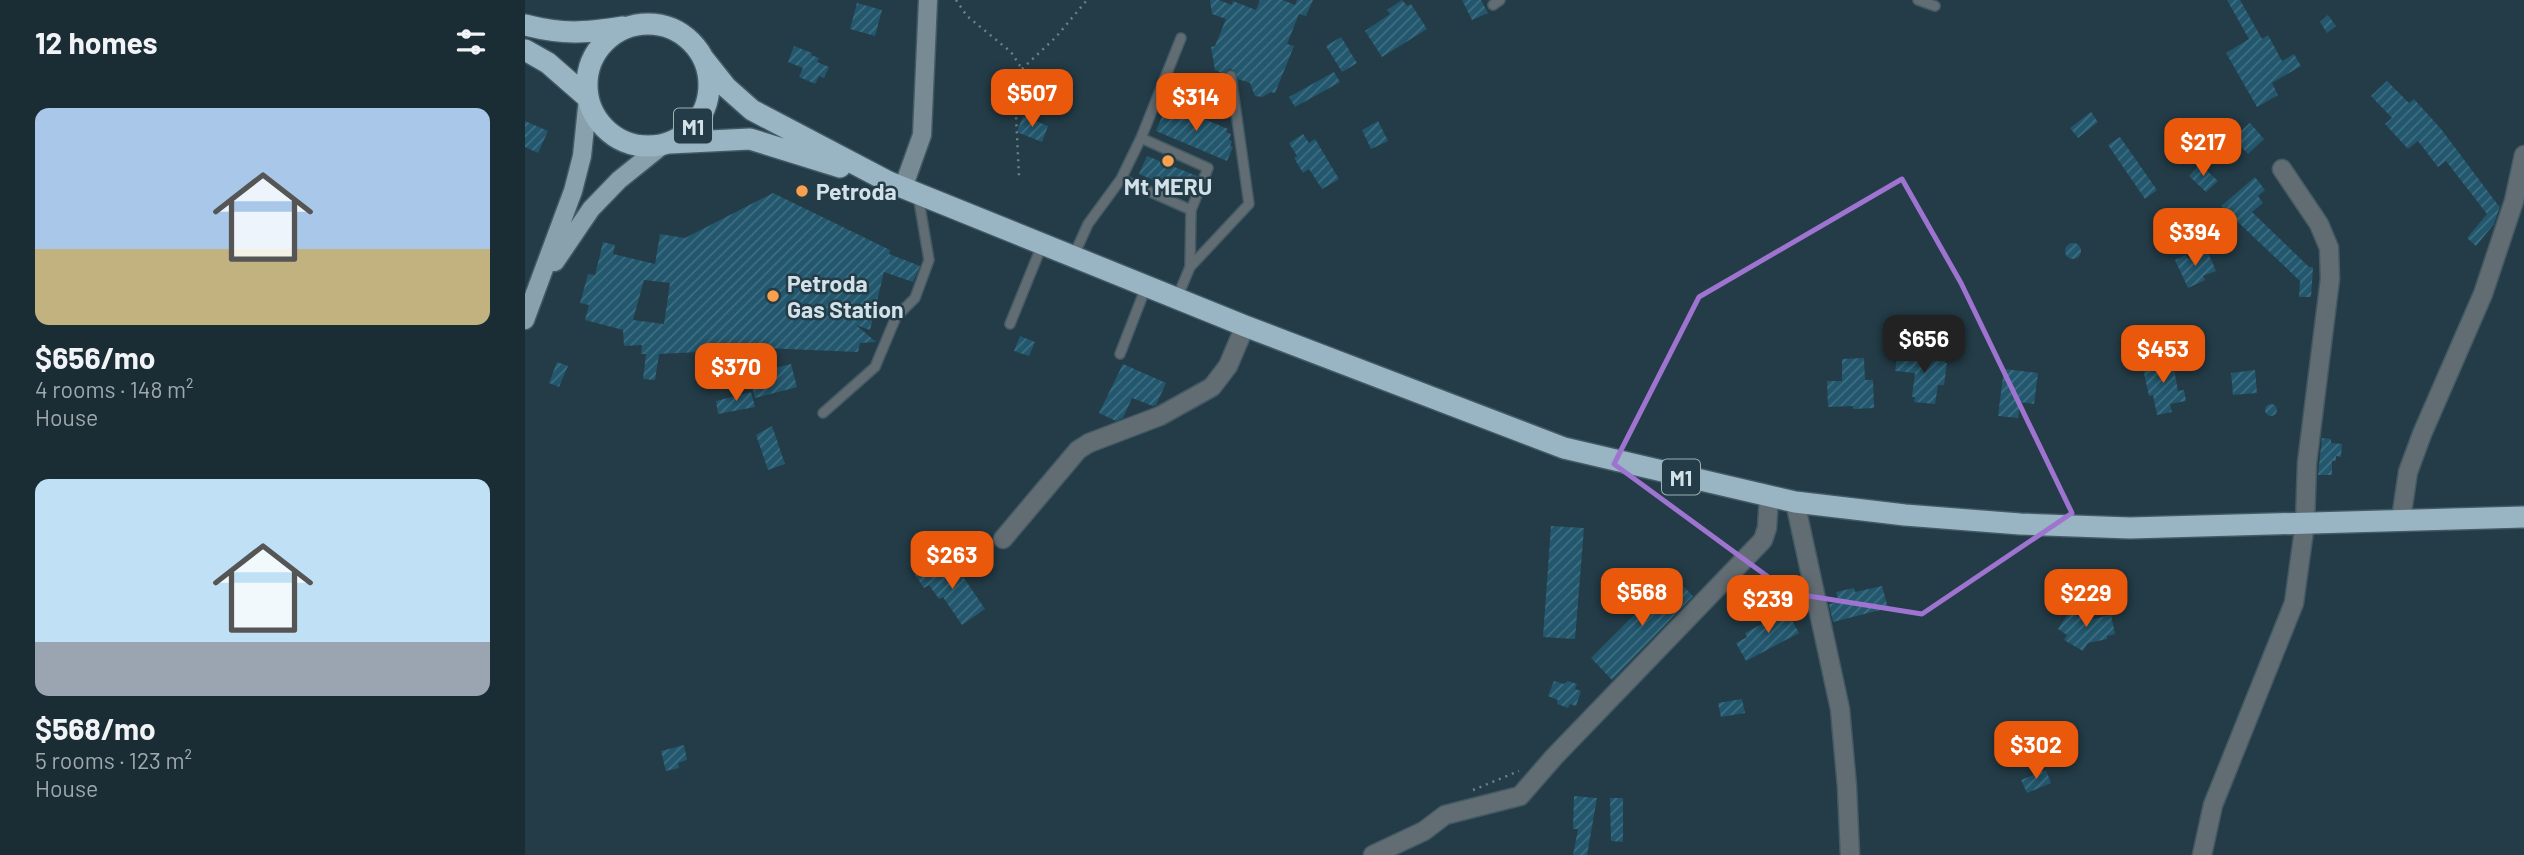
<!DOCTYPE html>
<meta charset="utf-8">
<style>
:root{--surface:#1a2d35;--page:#273941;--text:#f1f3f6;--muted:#9fa8ad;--accent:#ea580c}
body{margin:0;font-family:Barlow,sans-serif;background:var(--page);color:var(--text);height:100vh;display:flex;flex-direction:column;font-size:26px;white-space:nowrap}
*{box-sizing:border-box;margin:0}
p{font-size:23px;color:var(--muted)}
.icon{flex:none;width:38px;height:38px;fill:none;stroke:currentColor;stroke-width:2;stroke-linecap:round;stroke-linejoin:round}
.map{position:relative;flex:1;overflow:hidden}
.drawer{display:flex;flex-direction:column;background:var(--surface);width:525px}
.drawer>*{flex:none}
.price{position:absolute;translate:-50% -60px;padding:0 16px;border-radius:14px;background:var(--accent);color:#fff;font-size:23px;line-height:46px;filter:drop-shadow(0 2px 4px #0008)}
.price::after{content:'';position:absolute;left:50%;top:42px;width:21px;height:16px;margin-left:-10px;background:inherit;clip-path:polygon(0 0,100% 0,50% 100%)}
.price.selected{background:#222;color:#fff}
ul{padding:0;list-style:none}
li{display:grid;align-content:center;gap:14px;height:371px;padding:0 35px}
li span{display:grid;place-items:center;height:217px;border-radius:14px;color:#555}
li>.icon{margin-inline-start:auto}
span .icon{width:126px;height:126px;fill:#fffc;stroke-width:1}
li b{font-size:30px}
h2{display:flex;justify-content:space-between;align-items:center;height:84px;padding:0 35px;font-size:30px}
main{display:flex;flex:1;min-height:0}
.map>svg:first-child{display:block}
.building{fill:url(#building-hatch);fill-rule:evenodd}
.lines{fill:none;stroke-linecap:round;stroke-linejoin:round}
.lane-casing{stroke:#435a64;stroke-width:12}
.street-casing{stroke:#435a64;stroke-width:21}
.secondary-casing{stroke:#435a64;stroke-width:21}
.primary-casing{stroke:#435a64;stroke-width:21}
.highway-casing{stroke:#435a64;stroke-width:24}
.path{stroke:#6d818b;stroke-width:2.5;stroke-dasharray:2 5;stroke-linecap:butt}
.lane{stroke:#626d73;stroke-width:9}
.street{stroke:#626d73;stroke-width:18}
.secondary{stroke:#788a93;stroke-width:18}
.primary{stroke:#89a1ac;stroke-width:18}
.highway{stroke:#99b5c3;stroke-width:21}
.marked{fill:none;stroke:#9e74d0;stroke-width:5;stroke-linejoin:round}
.poi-dot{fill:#f9a04c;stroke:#233c47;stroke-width:2.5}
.labels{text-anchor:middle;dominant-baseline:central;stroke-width:5;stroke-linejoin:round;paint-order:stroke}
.shield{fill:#233c47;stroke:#9eb0b8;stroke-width:2}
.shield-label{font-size:21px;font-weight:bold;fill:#d3e1e9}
.poi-label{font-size:23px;font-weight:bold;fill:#d3e1e9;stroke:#233c47;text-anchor:start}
</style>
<main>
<section class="drawer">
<h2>12 homes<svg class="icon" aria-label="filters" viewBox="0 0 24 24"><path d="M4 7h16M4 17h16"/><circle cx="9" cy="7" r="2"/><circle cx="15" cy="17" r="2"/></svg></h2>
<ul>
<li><span style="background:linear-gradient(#a9c7e8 65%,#c2b280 0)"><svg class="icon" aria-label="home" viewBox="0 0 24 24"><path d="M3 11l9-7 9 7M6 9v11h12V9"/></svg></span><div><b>$656/mo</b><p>4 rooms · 148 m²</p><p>House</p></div></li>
<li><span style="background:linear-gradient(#bfe0f5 75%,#9aa5b1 0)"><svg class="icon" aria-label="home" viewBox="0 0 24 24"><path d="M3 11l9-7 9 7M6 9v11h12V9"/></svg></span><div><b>$568/mo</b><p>5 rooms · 123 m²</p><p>House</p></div></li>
</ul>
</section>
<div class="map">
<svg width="1999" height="855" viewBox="0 0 1999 855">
<defs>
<pattern id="building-hatch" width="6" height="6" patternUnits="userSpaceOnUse" patternTransform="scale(1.75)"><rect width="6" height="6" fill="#22576d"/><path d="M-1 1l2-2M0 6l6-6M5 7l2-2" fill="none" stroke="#416f82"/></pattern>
</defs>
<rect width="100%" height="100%" fill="#233c47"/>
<path class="building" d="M685 0H694L707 5 708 1 731 10 735 0H758L770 5 772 0H788L781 16 774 14 762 44 769 46 750 93 746 92 737 97 730 96 725 83 713 79 709 70 704 69 699 74 690 70 686 47 690 46 701 19 687 14Z
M877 0 882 6 886 4 902 29 857 57 840 31 865 14 862 10Z
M937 0H956L963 13 947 20Z
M1702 0H1715L1737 39 1743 35 1757 61 1769 54 1776 66 1747 83 1753 95 1732 107 1701 53 1724 39Z
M332 3 357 10 350 36 325 29Z
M1803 15 1811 26 1802 33 1795 22Z
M816 37 832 63 817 72 801 46Z
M269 46 287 53 286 55 294 58 292 62 304 67 299 78 294 76 290 84 274 77 278 68 263 62Z
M809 72 815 82 770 107 764 97Z
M1862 81 1884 103 1889 99 1916 129 1973 205 1975 206 1969 224 1951 246 1942 238 1962 214 1921 161 1913 167 1893 141 1883 149 1860 124 1867 118 1846 96Z
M641 107 678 122 679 119 703 129 701 132 706 134 704 140 707 141 705 146 708 147 702 161 631 131Z
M1566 112 1573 122 1553 138 1545 128Z
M498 116 523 126 517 142 492 132Z
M0 121 23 131 13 153 0 147Z
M853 121 863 141 846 149 837 130Z
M1725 123 1739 139 1723 154 1708 138Z
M778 134 784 143 790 139 814 179 797 189 784 169 778 173 769 158 772 156 764 143Z
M1595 137 1632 190 1620 199 1583 145Z
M622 156 672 176 664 195 614 174Z
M1675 164 1693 181 1681 192 1664 176Z
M1730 177 1740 190 1733 196 1738 203 1727 212 1784 267H1788L1786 297H1774L1775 281 1696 206Z
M248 193 365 250 364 254 395 266 388 282 359 272 345 330 331 325 351 342 335 343 333 352 238 348 212 350V355L193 356V351L134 354 130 380 118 379 121 354H116L117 345 99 346 98 330 60 320 64 305 55 303 63 274 70 275 78 242 90 245 88 254 130 264 135 234 160 238ZM119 280 145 283 139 324 108 320Z
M1540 251a8 8 0 1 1 16 0a8 8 0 1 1-16 0Z
M1682 250 1691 271 1678 276 1680 280 1663 288 1650 260 1661 255 1663 259Z
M495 336 510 342 504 356 489 351Z
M1373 353 1420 359V363H1422L1419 385H1413L1410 404 1389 402 1390 397H1387L1390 373 1370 371Z
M1339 358 1340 380H1348L1349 408 1328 409V406L1303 407 1302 381H1317V359Z
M1647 358 1653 391 1659 390 1661 401 1645 404 1647 412 1632 415 1628 395 1624 396 1617 364Z
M32 362 43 366 34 387 24 383Z
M266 364 272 387 230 398 224 375Z
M598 364 641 383 631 405 628 406 607 398 598 418 591 421 574 413Z
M1479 369 1513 373 1509 404 1495 402 1493 418 1473 416Z
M1730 370 1732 393 1708 395 1706 373Z
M226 392 230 407 193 414 191 401Z
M1740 410a6 6 0 1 1 12 0a6 6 0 1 1-12 0Z
M247 426 260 464 243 470 231 435Z
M1797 438 1806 439V443L1817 444 1816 457 1811 456V461H1807V475H1793Z
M1026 526 1059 528 1050 639 1018 637Z
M412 560 420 572 430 565 460 609 437 625 418 597 414 599 404 585 399 588 390 575Z
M1148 576 1168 596 1087 680 1066 658Z
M1357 586 1363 608 1308 622 1304 604 1314 602 1311 592 1329 588 1330 592Z
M1262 611 1274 633 1221 661 1211 643 1222 637 1220 633 1239 623 1237 619 1249 612 1252 616Z
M1545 611 1554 617 1558 612 1568 619 1586 615 1590 634 1582 636V639L1563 643 1558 651 1539 640 1542 635 1533 629Z
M1029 681 1039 684 1043 681 1052 684 1050 689 1056 691 1051 706 1045 704 1043 708 1032 704 1033 700 1023 696Z
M1217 699 1220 713 1196 717 1193 703Z
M159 745 162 760 153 763 154 768 141 771 136 751Z
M1521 770 1526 783 1502 793 1496 780Z
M1049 796 1072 798 1062 855H1048L1053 829H1048Z
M1085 798H1098V842L1086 841Z"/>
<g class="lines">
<defs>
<path id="lane" d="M1393 0 1410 6
M968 5 975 0
M616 138 656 38
M596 179 616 138 683 168 666 210
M549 255 563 224 596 179 666 210 665 267 652 298
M665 267 724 204 706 76
M485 324 517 245
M595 354 621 287
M298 413 350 367 371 317 390 298 404 260 393 195"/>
<path id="street" d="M1270 502 1315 709 1322 787 1325 855
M1876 519 1883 472 1897 434 1958 294 1989 201 1999 155
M478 539 553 450 564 443 635 416 687 387 703 366 720 326
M848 855 899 831 920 815 995 796 1029 757 1238 540 1242 528 1244 497
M1677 855 1688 805 1769 603 1780 523 1782 463 1805 279 1804 248 1794 224 1757 169"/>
<path id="secondary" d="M378 188 397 135 403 0"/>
<path id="primary" d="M30 262 66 209 94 180 140 143
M0 320 48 191 57 156 63 98"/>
<path id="highway" d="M62 85a61 61 0 1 1 122 0a61 61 0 1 1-122 0Z
M0 25C39 35 59 33 98 27
M0 50 23 63 63 98
M178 58 201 87 227 110 364 182 720 326 1039 448 1270 502 1380 515 1495 524 1605 528 1999 517
M145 143 225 139 315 167"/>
</defs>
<use href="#lane" class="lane-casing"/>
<use href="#street" class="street-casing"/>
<use href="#secondary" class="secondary-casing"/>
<use href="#primary" class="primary-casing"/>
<use href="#highway" class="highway-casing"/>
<path class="path" d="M431 0 442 16 486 52 497 69 501 88 491 116 494 176
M497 69 531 37 562 0
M948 790 994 771"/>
<use href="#lane" class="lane"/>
<use href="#street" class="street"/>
<use href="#secondary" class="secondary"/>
<use href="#primary" class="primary"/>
<use href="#highway" class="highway"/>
</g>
<path class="marked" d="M1377 179 1436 283 1547 513 1397 614 1265 593 1089 464 1174 297Z"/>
<g class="poi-dot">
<circle cx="643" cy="161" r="7"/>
<circle cx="277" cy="191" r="7"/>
<circle cx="248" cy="296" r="7"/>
</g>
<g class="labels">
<g class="shield">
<rect x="149" y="108.5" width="38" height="35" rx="5"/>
<rect x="1137" y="459.5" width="38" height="35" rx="5"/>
</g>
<g class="shield-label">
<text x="168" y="126">M1</text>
<text x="1156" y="477">M1</text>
</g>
<g class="poi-label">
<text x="643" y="186" text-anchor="middle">Mt MERU</text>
<text x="291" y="191">Petroda</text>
<text x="262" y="283">Petroda<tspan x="262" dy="26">Gas Station</tspan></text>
</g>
</g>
</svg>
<b class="price" style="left:507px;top:129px">$507</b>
<b class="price" style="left:671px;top:133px">$314</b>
<b class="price" style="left:1678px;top:178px">$217</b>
<b class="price" style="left:1670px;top:268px">$394</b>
<b class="price selected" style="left:1399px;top:375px">$656</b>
<b class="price" style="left:1638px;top:385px">$453</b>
<b class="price" style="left:211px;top:403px">$370</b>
<b class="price" style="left:427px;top:591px">$263</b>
<b class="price" style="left:1117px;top:628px">$568</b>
<b class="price" style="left:1561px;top:629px">$229</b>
<b class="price" style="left:1243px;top:635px">$239</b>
<b class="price" style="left:1511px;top:781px">$302</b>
</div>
</main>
